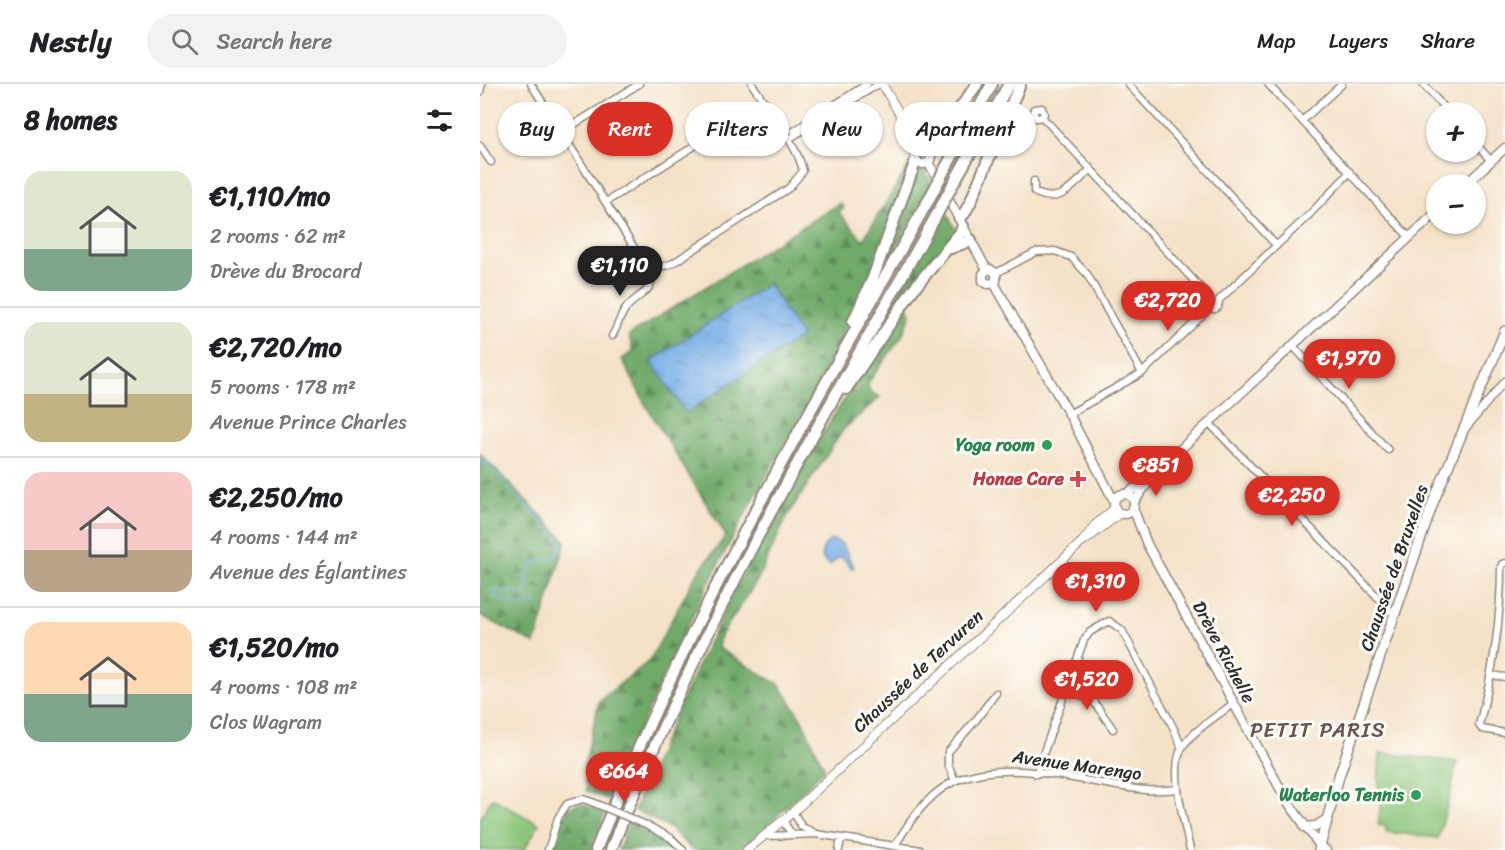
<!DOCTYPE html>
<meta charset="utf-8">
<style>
:root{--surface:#fff;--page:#f2f2f2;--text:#202124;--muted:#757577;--line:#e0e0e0;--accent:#d93025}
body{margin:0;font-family:Sriracha,sans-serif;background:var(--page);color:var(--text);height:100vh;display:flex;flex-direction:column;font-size:22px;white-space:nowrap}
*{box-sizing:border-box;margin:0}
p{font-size:20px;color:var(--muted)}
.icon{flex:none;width:33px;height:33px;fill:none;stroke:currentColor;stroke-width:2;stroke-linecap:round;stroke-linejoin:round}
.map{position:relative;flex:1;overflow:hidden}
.sheet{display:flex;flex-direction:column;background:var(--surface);width:480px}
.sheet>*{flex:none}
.hud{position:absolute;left:18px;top:18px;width:570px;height:54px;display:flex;gap:12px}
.buttons{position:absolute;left:946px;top:18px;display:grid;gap:12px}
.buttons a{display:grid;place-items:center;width:60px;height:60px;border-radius:50%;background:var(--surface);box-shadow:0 2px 4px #0004;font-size:30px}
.price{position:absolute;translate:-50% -51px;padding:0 14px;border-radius:21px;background:var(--accent);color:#fff;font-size:20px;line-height:39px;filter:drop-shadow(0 2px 3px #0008)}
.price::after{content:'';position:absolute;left:50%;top:36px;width:18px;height:14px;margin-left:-9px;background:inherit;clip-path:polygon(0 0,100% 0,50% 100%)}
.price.on{background:#222;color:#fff}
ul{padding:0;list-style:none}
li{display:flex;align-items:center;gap:18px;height:150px;padding:0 24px}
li+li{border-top:2px solid var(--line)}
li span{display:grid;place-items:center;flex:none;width:168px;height:120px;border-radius:18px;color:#555}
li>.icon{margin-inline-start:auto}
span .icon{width:72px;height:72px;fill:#fffc;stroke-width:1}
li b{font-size:26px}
h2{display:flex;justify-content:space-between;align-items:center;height:72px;padding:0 24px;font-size:26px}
.tag{padding:0 21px;border-radius:27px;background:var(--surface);box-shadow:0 2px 4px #0004;font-size:21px;line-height:54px}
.tag.on{background:var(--accent);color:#fff}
header{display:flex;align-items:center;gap:36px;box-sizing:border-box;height:84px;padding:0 30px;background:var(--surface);border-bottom:2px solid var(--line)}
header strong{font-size:28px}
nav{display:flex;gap:33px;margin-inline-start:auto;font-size:21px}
.search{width:420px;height:54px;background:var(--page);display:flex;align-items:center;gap:15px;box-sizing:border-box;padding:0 21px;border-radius:33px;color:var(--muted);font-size:22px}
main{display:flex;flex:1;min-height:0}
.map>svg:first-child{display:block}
.forest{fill:url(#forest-firs);stroke:#4d6a4a;stroke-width:1.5}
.pitch{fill:#8ac579;stroke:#5a7852;stroke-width:1.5}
.water{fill:url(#water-ripples);stroke:#526d89;stroke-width:1.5}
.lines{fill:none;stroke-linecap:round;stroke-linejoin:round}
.stream{stroke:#78afe7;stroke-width:1.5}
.minor-casing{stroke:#90867a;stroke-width:9}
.tertiary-casing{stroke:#90867a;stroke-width:10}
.secondary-casing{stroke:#90867a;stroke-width:11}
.primary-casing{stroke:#90867a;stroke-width:12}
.motorway-casing{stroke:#90867a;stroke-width:14}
.minor{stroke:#fff;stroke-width:6}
.tertiary{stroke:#fff;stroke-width:8}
.secondary{stroke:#fff;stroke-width:8}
.primary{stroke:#fff;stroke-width:9}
.motorway{stroke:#fff;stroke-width:10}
.minor-bridge-casing{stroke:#90867a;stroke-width:9;stroke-linecap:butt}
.motorway-bridge-casing{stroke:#90867a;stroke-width:14;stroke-linecap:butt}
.minor-bridge{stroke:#fff;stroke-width:6}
.motorway-bridge{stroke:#fff;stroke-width:10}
.leisure-dot{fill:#2e9e5b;stroke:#fdfcf7;stroke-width:2}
.health-dot{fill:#e0444e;stroke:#fdfcf7;stroke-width:2}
.labels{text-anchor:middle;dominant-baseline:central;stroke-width:6;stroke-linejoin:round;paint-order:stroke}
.leisure-label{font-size:18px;font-weight:bold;fill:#27864d;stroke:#fdfcf7;text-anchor:end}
.health-label{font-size:18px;font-weight:bold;fill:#be3a42;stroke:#fdfcf7;text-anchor:end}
.street-label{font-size:18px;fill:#2b2b2b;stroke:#fdfcf7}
.quarter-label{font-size:21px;letter-spacing:1.5px;fill:#6a504e;stroke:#fdfcf7}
</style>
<header>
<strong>Nestly</strong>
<div class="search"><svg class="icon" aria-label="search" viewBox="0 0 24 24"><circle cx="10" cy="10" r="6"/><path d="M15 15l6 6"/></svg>Search here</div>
<nav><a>Map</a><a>Layers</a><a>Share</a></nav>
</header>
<main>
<section class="sheet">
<h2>8 homes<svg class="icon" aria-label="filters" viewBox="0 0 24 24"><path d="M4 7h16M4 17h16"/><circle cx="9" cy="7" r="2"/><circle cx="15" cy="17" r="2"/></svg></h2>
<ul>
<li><span style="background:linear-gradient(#dfe7d0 65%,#7fa58c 0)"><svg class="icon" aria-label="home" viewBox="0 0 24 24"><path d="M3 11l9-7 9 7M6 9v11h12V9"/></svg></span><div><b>€1,110/mo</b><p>2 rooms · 62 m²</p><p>Drève du Brocard</p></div></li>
<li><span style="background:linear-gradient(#dfe7d0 60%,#c2b280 0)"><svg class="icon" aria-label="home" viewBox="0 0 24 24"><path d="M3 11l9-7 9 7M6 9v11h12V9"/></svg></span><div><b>€2,720/mo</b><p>5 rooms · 178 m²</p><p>Avenue Prince Charles</p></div></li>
<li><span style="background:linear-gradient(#f6c9c9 65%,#b9a48a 0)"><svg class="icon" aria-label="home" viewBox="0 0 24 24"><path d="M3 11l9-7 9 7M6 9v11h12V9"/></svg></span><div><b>€2,250/mo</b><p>4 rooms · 144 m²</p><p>Avenue des Églantines</p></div></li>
<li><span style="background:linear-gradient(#ffd9b3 60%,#7fa58c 0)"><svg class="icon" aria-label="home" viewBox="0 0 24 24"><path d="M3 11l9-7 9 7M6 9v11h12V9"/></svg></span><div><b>€1,520/mo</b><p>4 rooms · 108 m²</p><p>Clos Wagram</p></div></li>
</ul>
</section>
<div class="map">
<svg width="1025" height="766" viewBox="0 0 1025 766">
<defs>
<pattern id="forest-firs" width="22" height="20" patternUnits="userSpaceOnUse" patternTransform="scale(1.5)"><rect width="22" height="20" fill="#6faa69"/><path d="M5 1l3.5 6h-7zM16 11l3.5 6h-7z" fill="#5b8b57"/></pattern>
<pattern id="water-ripples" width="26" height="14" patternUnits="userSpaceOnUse" patternTransform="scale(1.5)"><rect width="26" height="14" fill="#78afe7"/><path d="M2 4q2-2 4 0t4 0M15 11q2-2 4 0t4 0" fill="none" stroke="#638fbb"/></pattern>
</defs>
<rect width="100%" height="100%" fill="#fdfcf7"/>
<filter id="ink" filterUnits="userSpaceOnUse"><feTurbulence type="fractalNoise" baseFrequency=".0167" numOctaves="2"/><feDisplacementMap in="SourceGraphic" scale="12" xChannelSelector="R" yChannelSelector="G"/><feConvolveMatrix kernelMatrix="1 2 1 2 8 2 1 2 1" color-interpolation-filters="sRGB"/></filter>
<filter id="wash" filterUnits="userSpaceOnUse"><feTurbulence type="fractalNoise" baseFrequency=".008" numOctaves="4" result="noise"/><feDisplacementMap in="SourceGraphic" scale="24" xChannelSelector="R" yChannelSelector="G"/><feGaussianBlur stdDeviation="1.35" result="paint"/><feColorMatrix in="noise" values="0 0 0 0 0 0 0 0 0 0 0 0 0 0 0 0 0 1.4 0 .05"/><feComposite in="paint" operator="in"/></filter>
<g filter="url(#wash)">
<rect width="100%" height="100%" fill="#f4e2c8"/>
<path class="forest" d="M432 76C413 127 395 179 373 228 340 303 296 373 257 445 210 533 168 623 129 716L106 707 104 682 119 617 170 576 216 491 246 452 165 320 142 275 153 268 149 251 360 119 364 124 359 129 383 156Z
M440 85H443L452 99 383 222 436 88Z
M465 126 478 149 384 270Z
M428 221 431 231 422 252 388 299 389 307 400 313 363 346 308 431 277 497 240 553 238 564 300 601 321 634 345 685 274 755 259 766H212L188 743 154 726C204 606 260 488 326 376 358 323 393 272 428 221Z
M0 370 86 457 55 560 0 531Z
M102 720 125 729 111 766H70L80 736 94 721Z
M149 739 179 750 198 766H138Z"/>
<path class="pitch" d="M900 669 977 678 969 715 958 754 906 748V742L898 741 902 708 898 707Z
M12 714 59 740 44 766H0V735Z"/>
<path class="water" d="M288 200 322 252 206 329 171 277Z
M351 456C368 457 365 472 374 482L373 484H371L363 474 359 473 350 481C337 475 341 462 351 456Z"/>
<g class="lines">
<path class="stream" d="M0 374 24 397
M27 401 81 456 82 462 75 474C45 477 48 484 46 511L16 505 15 513C28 522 43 523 58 518"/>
</g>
</g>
<g filter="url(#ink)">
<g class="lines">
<defs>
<path id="minor" d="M51 0 160 173C169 185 180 185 193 179L309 104 323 87C318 62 287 23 272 0
M648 0 796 161
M788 0 929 153
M943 0 968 28
M0 8 2 0
M562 33 564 30 562 24 554 25V32L556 34 562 33 569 40 730 214
M822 37 862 0
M314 47 387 0
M82 48 159 0
M307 53H312L399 0
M996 60 1011 77
M0 62 11 78
M554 97V108C581 122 592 102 611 85
M126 118 284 18
M516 189 556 168 575 167 591 173 607 190 662 289
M739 216 830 130 870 88
M730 224 735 225 738 223 739 216
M132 252C138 243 140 230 148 222 163 206 174 210 172 183
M813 262 908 366
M589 330 662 289 730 224
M729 339 914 530
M987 343 1025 297
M1025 479 1022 480 1021 483C1021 537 1013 589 999 641L1002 645 1025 649
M1011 591 1025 593
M585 605 612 615 633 645
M556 690 604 556 610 548 629 537 642 546 693 643 702 664
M475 697 468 680V668L496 636 516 609
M313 728 322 743 333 748
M305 735 306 742 312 750
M166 741 191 754 203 766
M289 752 336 750 441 766
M415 762C429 737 449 708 477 696 534 672 607 701 666 706 677 707 688 706 698 705
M68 766 78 734 87 720 103 715 112 718
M359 766 361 754
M710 766C705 740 688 684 703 662 713 647 738 631 753 620"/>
<path id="tertiary" d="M402 0 440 65
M607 455 640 429
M267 766 313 728 603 457 615 441 635 424"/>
<path id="secondary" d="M435 72a8 8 0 1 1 16 0a8 8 0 1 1-16 0Z
M448 78 507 186
M986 100 1025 64
M507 186 503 190V197L508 200 514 199
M507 186 510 185 516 189V197L514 199
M514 199 589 330 634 417
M634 420a10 10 0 1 1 20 0a10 10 0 1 1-20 0Z
M646 410 673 392
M654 418 673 392 691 374 957 128
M653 424 667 460 807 717 840 762 846 766
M824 743 836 742 845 736"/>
<path id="primary" d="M839 766 859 692 954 416 1025 247"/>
<path id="motorway" d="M433 54 452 52
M444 64 452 52 474 33 497 0
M465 85 512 0
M473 100 529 0
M479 133 484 130 490 119 540 0
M471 164 491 156
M373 238 393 194 436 76
M366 305 432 207 480 149 483 142
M116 766C205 539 329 329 448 117
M131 766C218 544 340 339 456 132"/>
</defs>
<use href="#minor" class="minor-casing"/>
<use href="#tertiary" class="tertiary-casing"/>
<use href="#secondary" class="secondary-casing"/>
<use href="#primary" class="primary-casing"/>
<use href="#motorway" class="motorway-casing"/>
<use href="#minor" class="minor"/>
<use href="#tertiary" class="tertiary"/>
<use href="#secondary" class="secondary"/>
<use href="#primary" class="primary"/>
<use href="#motorway" class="motorway"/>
<defs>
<path id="minor-bridge" d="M112 718 166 741"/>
<path id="motorway-bridge" d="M448 117 465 85
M456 132 473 100"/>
</defs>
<use href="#minor-bridge" class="minor-bridge-casing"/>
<use href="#motorway-bridge" class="motorway-bridge-casing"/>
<use href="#minor-bridge" class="minor-bridge"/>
<use href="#motorway-bridge" class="motorway-bridge"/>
</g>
</g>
<g class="leisure-dot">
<circle cx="567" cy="361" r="6"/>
<circle cx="936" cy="711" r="6"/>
</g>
<path class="health-dot" d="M595 386h6v6h6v6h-6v6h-6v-6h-6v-6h6z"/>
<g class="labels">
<g class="leisure-label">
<text x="555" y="361">Yoga room</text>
<text x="924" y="711">Waterloo Tennis</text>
</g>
<g class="health-label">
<text x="584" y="395">Honae Care</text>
</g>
<g class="street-label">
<text transform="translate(914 484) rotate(-71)">Chaussée de Bruxelles</text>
<text transform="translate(744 568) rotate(62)">Drève Richelle</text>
<text transform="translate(438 587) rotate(-43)">Chaussée de Tervuren</text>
<text transform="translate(597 681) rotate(8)">Avenue Marengo</text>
</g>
<g class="quarter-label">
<text x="838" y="646">PETIT PARIS</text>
</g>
</g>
</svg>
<div class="buttons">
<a>+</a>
<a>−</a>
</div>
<b class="price on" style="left:140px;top:213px">€1,110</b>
<b class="price" style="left:688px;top:248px">€2,720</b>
<b class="price" style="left:869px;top:306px">€1,970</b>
<b class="price" style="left:676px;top:413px">€851</b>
<b class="price" style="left:812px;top:443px">€2,250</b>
<b class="price" style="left:616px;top:529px">€1,310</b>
<b class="price" style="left:607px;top:627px">€1,520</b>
<b class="price" style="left:144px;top:719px">€664</b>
<div class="hud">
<a class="tag">Buy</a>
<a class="tag on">Rent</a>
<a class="tag">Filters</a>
<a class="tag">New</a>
<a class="tag">Apartment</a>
</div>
</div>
</main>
